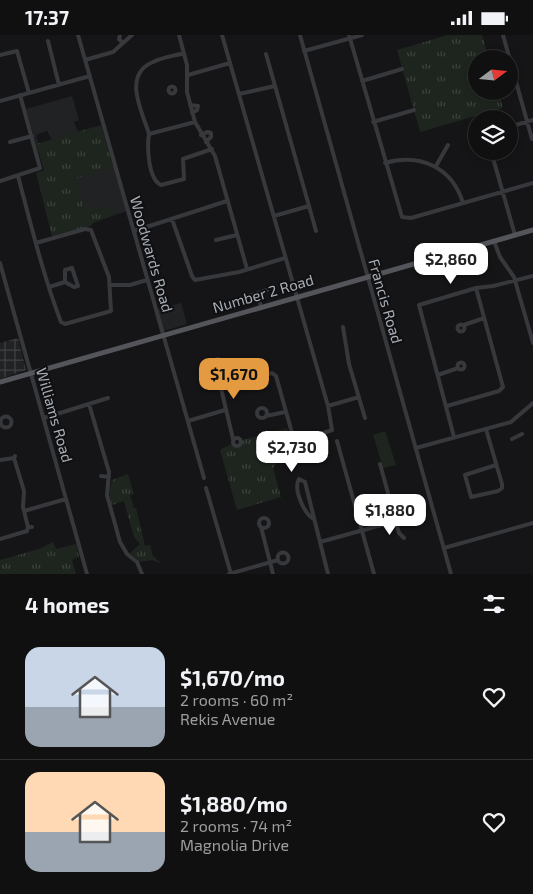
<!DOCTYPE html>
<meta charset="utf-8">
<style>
:root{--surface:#101011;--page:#1e1e1f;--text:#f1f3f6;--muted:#9c9d9f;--line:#303031;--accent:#e49a40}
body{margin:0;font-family:"Exo 2",sans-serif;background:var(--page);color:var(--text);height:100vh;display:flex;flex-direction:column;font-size:19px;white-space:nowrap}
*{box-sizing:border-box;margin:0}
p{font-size:16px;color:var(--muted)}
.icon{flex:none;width:28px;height:28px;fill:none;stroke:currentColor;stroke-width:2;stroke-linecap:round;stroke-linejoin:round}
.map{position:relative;height:539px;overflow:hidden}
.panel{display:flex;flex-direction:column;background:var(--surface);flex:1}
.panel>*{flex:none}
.needle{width:32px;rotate:74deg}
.buttons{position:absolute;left:468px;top:15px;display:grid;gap:10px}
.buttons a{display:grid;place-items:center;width:50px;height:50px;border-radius:50%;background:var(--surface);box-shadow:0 2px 8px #0003,0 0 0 1px var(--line);font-size:25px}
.price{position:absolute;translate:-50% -42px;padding:0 11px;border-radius:10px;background:#fff;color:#222;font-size:16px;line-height:32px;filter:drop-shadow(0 1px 2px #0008)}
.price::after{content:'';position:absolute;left:50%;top:30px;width:15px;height:11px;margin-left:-8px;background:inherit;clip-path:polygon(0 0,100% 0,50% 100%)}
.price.on{background:var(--accent);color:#111}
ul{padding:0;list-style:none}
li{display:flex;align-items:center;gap:15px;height:125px;padding:0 25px}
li+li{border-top:1px solid var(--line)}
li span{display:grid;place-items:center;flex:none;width:140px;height:100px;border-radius:15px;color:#555}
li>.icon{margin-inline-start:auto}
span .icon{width:60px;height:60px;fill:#fffc;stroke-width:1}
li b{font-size:21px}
h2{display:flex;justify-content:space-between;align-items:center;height:60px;padding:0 25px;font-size:21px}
.status{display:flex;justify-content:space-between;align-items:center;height:35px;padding:0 25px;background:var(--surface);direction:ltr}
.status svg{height:14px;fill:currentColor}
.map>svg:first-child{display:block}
.built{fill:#212224}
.industrial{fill:url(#industrial-grid)}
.green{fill:#1e251e}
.park{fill:url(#park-tufts)}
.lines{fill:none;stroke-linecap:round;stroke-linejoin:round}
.minor{stroke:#37383c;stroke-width:4}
.major{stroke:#53555a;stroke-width:5}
.labels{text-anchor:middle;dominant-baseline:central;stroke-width:4;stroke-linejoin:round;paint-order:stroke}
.street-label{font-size:15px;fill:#a8aeb6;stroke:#101012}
</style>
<div class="status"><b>17:37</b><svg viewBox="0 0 49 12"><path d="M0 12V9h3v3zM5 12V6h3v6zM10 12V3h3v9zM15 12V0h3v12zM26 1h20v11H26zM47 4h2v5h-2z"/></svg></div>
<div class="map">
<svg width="533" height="539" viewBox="0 0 533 539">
<defs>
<pattern id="industrial-grid" width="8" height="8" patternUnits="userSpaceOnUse" patternTransform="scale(1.25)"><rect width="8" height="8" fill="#212224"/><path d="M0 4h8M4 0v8" fill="none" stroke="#3e4042"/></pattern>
<pattern id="park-tufts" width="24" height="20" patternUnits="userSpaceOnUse" patternTransform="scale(1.25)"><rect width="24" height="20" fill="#1e251e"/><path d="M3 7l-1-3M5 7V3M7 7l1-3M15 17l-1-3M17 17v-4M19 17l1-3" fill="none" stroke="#3c423c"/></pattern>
</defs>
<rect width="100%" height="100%" fill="#151517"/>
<path class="built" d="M72 61 79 85 74 87 78 97 52 105 47 96 36 100 38 109H36L26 74Z
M115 130 128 176 115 180 112 171 91 177 84 174 75 144Z
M181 268 187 289 160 297 154 275Z"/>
<path class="industrial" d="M18 303 26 335 0 344V308Z"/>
<path class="green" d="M385 396 396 430 383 433 373 400Z"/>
<path class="park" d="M448 0H482L489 24H476V56H498L503 73 420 97 397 15Z
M101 90 113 131 76 144 84 173 90 172 91 177 112 171 115 180 93 188 91 191 52 201 36 138 44 135 36 109Z
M287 393 290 412 273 433 281 462 237 475 220 415 231 409 239 413 243 405Z
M128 439 134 459 130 460 134 473H136L145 511 150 510 153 521 161 528 152 525 140 527 130 518 140 509 134 502 124 466 112 470 109 457 112 445Z
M53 507 56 514 76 509 79 522 72 525 76 539H0V525L39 514Z"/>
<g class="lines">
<path class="minor" d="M78 0 204 443
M120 0 119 4 123 8
M179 0 187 30V57L195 87 215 121 247 234
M300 0 451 539
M349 0 402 182 411 183 533 148
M503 0 532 104
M48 6 59 50
M304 16 362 0
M266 19 309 171 274 181
M0 20 17 16 29 58
M85 25 113 17 132 0
M188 40 230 28
M362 46 402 34
M168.5 55a3.5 3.5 0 1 1 7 0a3.5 3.5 0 1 1-7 0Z
M239 59 275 51
M0 66 90 41
M190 70 198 71 197 75 192 78
M373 87 414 75
M509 92 533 85
M149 99C147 112 148 144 161 150L184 144 183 124 212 114
M149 99C142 76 122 40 153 27 163 22 174 21 184 18
M149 99 195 87
M201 100 207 97 211 98V102L206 107
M10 107 32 101
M491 116 515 200
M385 128C420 118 452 132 463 168
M436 131 448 110
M18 141C31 190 43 240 61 287L65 289 111 276 109 242 91 195 85 194 36 208
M0 146 40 133 20 60
M309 171 316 196
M172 184 192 241 195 245 239 237 285 223
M134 196 227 166
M216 205 237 200
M494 206 500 222 514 242 533 308
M0 228 87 539
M110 250H130L147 245
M49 252 65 247V235L72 233 78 251 74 252 65 247
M257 258 261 272
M249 261 267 255
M457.5 293a3.5 3.5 0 1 1 7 0a3.5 3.5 0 1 1-7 0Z
M464 290 484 283
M343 292 349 329 365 383
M214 328a4 4 0 1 1 8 0a4 4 0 1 1-8 0Z
M457.5 331a3.5 3.5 0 1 1 7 0a3.5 3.5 0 1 1-7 0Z
M216 332 233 404
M438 340 458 333
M222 351 272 338 276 341 294 405 301 406 332 395 328 371 222 0
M89 369 109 437 107 460 120 507 127 519 137 527 142 539
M328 371 359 362
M447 371 499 356 503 352 476 253
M257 378a5 5 0 1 1 10 0a5 5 0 1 1-10 0Z
M266 381 285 377
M0.5 387a5.5 5.5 0 1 1 11 0a5.5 5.5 0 1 1-11 0Z
M44 383 108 363
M188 386 225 375
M486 394 502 449V453L498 456 471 462 465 440 496 430
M454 402 419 270 476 253 493 251 533 241
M233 407a4 4 0 1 1 8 0a4 4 0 1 1-8 0Z
M512 404 522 399
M337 406 374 539
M416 413 511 387 533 368
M14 423 24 456 23 472 28 492H32
M0 425 14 423 15 421
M380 429 399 498 404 503
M101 441 109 442
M206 453 231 539
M24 476 66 464
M259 488a5 5 0 1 1 10 0a5 5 0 1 1-10 0Z
M314 484C304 479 293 454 299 444L305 447 328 539
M261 492 273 539
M0 504 27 496 28 492
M320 507 396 486
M444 513 533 488
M277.5 523a5.5 5.5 0 1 1 11 0a5.5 5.5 0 1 1-11 0Z
M229 539 278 525"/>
<path class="major" d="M0 347 533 195"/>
</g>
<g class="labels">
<g class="street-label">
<text transform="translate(152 219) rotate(74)">Woodwards Road</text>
<text transform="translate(263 258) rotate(-16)">Number 2 Road</text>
<text transform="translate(386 266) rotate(74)">Francis Road</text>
<text transform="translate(55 380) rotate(74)">Williams Road</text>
</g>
</g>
</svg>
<div class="buttons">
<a><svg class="needle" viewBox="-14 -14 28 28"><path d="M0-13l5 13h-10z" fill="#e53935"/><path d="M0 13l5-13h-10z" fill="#9c9d9f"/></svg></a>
<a><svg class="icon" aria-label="layers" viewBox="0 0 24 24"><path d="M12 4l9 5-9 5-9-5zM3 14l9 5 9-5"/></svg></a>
</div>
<b class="price" style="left:451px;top:250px">$2,860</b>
<b class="price on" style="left:234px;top:365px">$1,670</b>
<b class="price" style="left:292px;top:438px">$2,730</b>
<b class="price" style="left:390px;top:501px">$1,880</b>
</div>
<section class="panel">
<h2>4 homes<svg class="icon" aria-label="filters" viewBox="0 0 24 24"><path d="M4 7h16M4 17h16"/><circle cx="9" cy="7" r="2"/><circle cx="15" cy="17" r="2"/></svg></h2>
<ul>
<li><span style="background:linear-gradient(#c9d6e8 60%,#9aa5b1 0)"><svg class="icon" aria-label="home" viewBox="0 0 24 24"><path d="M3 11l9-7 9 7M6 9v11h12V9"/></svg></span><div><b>$1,670/mo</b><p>2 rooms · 60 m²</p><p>Rekis Avenue</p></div><svg class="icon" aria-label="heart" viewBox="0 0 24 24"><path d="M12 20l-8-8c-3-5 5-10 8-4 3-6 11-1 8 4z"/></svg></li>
<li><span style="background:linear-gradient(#ffd9b3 60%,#9aa5b1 0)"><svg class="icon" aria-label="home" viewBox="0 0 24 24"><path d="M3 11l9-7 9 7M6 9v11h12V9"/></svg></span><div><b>$1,880/mo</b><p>2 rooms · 74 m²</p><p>Magnolia Drive</p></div><svg class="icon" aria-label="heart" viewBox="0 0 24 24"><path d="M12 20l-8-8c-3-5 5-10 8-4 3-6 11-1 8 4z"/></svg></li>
</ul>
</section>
